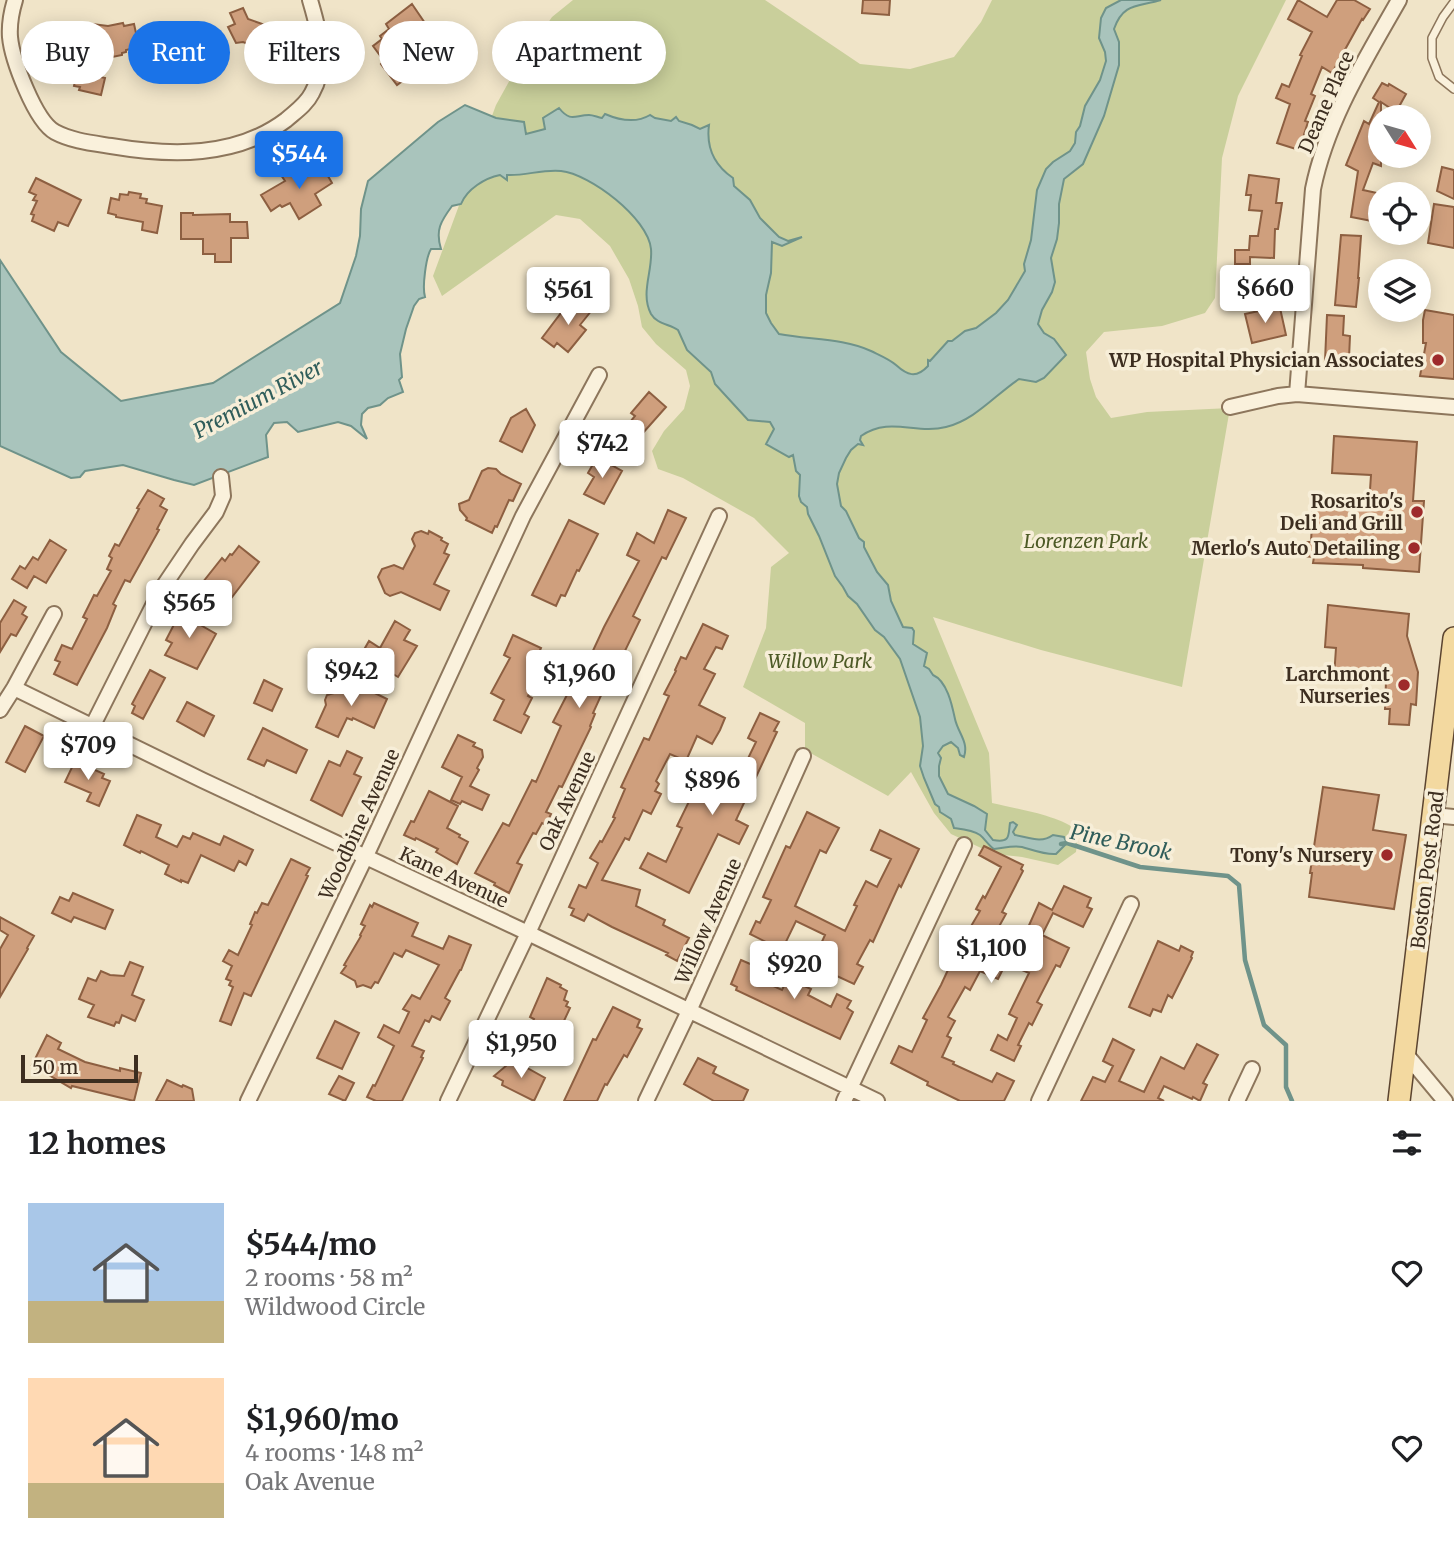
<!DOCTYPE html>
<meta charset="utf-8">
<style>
:root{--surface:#fff;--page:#f2f2f2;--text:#202124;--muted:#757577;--accent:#1a73e8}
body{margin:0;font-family:Merriweather,serif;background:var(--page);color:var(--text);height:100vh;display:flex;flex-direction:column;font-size:26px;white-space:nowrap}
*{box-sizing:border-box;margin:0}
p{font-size:23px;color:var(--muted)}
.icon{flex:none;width:38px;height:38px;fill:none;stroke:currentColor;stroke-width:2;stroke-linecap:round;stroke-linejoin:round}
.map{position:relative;height:1101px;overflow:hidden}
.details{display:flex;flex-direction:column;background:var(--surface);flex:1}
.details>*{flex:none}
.guide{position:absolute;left:21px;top:21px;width:700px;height:63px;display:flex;gap:14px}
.needle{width:46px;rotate:127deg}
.fabs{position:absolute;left:1368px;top:105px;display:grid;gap:14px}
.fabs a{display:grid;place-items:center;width:63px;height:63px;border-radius:50%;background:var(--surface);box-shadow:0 4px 18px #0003;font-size:35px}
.scale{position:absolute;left:21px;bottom:18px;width:117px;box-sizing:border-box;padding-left:7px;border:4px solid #3d2e20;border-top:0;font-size:19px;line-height:24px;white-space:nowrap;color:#3d2e20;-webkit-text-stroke:5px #f7eed8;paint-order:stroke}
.price{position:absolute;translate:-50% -60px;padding:0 16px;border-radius:7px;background:#fff;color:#222;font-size:23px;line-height:46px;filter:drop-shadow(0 2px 4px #0008)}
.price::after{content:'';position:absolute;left:50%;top:42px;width:21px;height:16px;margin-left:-10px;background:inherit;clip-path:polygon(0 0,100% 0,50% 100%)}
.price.active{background:var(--accent);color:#fff}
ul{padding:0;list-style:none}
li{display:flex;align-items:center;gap:21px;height:175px;padding:0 28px}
li span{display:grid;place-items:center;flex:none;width:196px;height:140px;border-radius:0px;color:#555}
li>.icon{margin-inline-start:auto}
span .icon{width:84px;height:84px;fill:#fffc;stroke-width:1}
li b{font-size:30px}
h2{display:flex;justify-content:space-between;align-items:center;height:84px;padding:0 28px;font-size:30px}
.tag{padding:0 24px;border-radius:32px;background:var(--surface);box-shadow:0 4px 18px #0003;font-size:24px;line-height:63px}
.tag.active{background:var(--accent);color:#fff}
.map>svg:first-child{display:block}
.green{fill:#c9cf9b}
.water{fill:#a9c4bc;stroke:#6f938a;stroke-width:2}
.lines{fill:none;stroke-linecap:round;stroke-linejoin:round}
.stream{stroke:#6f938a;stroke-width:4.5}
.building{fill:#cf9f7d;stroke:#8d5f41;stroke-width:2}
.lane-casing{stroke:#8d765c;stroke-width:10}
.street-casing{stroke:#8d765c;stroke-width:18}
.primary-casing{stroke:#5b4430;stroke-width:24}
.lane{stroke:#faf1dc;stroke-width:7}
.street{stroke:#faf1dc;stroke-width:14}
.primary{stroke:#f3d9a0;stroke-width:21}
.poi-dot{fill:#9e2a2b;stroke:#f7eed8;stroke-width:2.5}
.labels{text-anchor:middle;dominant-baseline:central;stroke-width:7;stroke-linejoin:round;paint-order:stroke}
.street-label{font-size:19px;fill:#3d2e20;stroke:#f7eed8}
.poi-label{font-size:19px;font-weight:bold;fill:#3d2e20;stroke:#f7eed8;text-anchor:end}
.park-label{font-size:19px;font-style:italic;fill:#4d5a26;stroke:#f7eed8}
.water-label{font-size:21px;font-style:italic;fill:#2f5d5a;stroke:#f7eed8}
</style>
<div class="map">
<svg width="1454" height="1101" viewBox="0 0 1454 1101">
<rect width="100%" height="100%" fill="#f0e4c8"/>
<path class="green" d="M573 0H765L860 64 910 69 954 57 981 22 992 0H1286L1238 96 1222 158 1215 298 1205 313 1162 326 1104 332 1086 352 1090 379 1096 397 1111 418 1147 412 1230 408 1182 687 1041 650 933 617 989 753 992 803C1017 809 1059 815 1078 831L1076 852 1058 865 1022 857 994 854 951 834 934 813 911 772 888 796 805 750V723L743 687 766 628 771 567 789 553 754 518 683 478 658 469 652 451 664 431 684 409 690 386 686 370 656 344 642 327 638 306 629 279 610 246 580 219 556 215 442 296 433 276 496 105 512 76 552 17Z"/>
<path class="water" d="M1121 0H1161C1137 7 1123 3 1114 29L1119 42V65L1104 116 1083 164 1064 179 1059 204V223L1057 239 1051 258 1055 282 1052 292 1042 310 1038 324 1044 333 1054 339 1066 355 1044 378 1036 382 1019 379C995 395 975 420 946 427 916 435 890 416 861 436L860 440 863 445 858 444 851 450 846 458 839 473 837 484 841 506 846 511 859 538 864 542V547L877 572 888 585 891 601 903 627 912 628 914 631 913 644 927 653 924 666 929 669 933 675C947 681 952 705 955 719 958 733 969 742 964 757L960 755 958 748 951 742 943 746 938 753 941 758 939 766V776L948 794 974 806 987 814 985 830 993 840C1011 843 1008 836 1010 823L1013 822 1017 825 1013 832 1015 835C1028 837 1041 844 1053 835L1064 837 1067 843 1056 854C1045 855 1033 850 1022 847 1013 845 1004 848 994 849 988 845 985 839 980 835 973 830 962 829 954 828L951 819 940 812 939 807 935 804 924 778 920 766 923 746 920 717 900 659 884 637 875 630 857 604 848 596 843 587 835 576 819 536 808 514 807 507 801 502 799 496 800 475 796 471 793 455 789 457 766 444 774 429 770 422 748 420 715 384 711 372 687 350 678 330C669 324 657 324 651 314 640 293 653 271 651 249 648 218 590 174 561 171 543 169 525 176 507 175V180L500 175C485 178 467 189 461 204L452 206C441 221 435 230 441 249H431C426 257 422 287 425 297L419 299 414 306 406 329 400 354 402 377 399 380 403 392 388 398 380 405 368 408 362 414 361 425 367 439 351 426 338 422 298 432 287 422 274 423 266 435 268 457 194 485 174 480 123 465 85 471 80 477 71 478 0 446V260L61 352 121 401 213 383 340 303 356 256 360 236 361 209 368 181 438 122 465 105 496 118 524 122 526 134 545 129 543 118 559 108C571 123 575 115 589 115 593 115 597 117 602 118L605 114C619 120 635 124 650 115L655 118 671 121 676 117 679 121 692 125 700 129 709 125C706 148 714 165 733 178L734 186 750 200 760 218 779 237 788 241 802 237 782 246 772 242 771 273 766 295V313L771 323 779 334C810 340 843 338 871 351 879 355 889 359 896 365 907 375 916 379 928 366V360L930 361 948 341H952L965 331 976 328 996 313 1008 300 1025 271 1024 264 1031 240 1037 190 1046 169 1053 162 1070 151 1075 143 1076 132 1080 126 1085 106 1100 80 1106 61 1105 52 1099 38 1101 18 1106 8Z"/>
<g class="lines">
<path class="stream" d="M1061 844 1067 843 1140 867 1228 876 1239 885 1245 960 1264 1025 1286 1045V1087L1292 1101"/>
</g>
<path class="building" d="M863 0H890L889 15 862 13Z
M1298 0 1327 17 1337 0H1354L1370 9 1363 20 1362 19 1332 73 1322 67 1311 94 1315 96 1305 121 1308 122 1299 150 1277 143 1290 104 1276 98 1282 84 1289 87 1302 56 1300 55 1312 32 1288 19Z
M412 4 429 29 423 33 428 39 401 60 406 68 404 69 409 76 397 85 381 64 384 61 373 46 382 39 380 36 389 29 386 24Z
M243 8 248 19 271 27 270 30 277 33 271 50 265 48 264 50 243 42 236 43 228 27 235 24 230 13Z
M123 23 124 26 134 24 139 47 126 50V52L122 53V55L74 65 79 42 85 43 88 29 92 30 93 24 108 26Z
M77 72 105 78 101 95 79 90 80 87 74 86Z
M1382 83 1388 86 1389 84 1406 94 1396 112 1381 102V166L1373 163 1363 190 1377 193 1372 221 1351 217 1358 171 1346 165 1364 121 1369 124 1379 102 1373 98Z
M321 164 332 183 315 194 321 205 299 219 290 203 282 207 280 205 271 211 261 195 285 181 281 175 294 167 299 177Z
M1442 167 1454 170V199L1437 191Z
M1249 175 1279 179 1276 203H1282L1278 229H1275L1274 258 1250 257V264H1235V250H1249L1250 236H1258L1262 211 1249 210 1251 195H1246Z
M36 178 81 200 68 226 58 222 54 231 32 221 34 215 31 214 37 201 33 200 36 195 29 192Z
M129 192 141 194 140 198 147 199 146 203 162 206 157 233 142 230 143 222 116 217V215L108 213 111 198 119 200 120 194 128 195Z
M1434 204 1454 207V248L1428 243Z
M181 213H193V215L230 214V222H247L248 238H231V262H215V254H203V239H181Z
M1341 235 1361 236 1358 278H1359L1356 307 1335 305Z
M578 299 592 310 580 325 586 330 568 352 557 343 554 347 542 338 564 309 568 312Z
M1280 308 1286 335 1252 343 1245 314 1268 309 1269 311Z
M1425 310 1454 315V379L1420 376 1426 343H1423V320Z
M1327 315 1344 316 1343 335 1350 336 1349 358 1340 357V362L1325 361Z
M649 392 666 407 635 442 622 432 635 416 631 413Z
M526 409 535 425 522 452 500 441 511 418Z
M1334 436 1417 442 1413 501H1424L1419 572 1363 568V565L1313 563 1314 557 1302 556V542H1311L1313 504 1321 505 1322 502 1369 505 1371 475 1332 473Z
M597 457 622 471 604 504 584 494 594 477 588 473Z
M488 468 496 469 501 474 521 484 513 501 509 500 497 527 495 526 492 533 466 520 467 518 460 510 459 504 469 500 482 471Z
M148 490 164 499 160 506 167 510 157 529 159 530 130 582 125 580 113 604 116 606 107 628 77 685 54 674 60 662 55 660 62 645 72 649 87 619 83 617 94 595 97 596 111 571 107 569 112 558 109 556 115 544 119 546 139 509 137 508Z
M668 510 686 518 666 559 662 557 633 616 640 620 605 692 603 691 593 713 595 714 590 726 591 727 562 787 559 786 546 812 551 814 546 825 542 823 536 834 533 833 517 863 522 865 509 893 494 885 495 883 475 873 503 823 509 826 532 780 536 782 561 726 553 722 569 691 566 689 576 667 584 670 604 627 639 561 627 555 637 533 654 543Z
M569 520 598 534 579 571 577 570 565 596 561 595 556 606 532 595Z
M421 531 428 534 429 531 442 538 441 540 448 544 444 553 449 555 434 584 449 591 440 610 401 592 390 596 385 593 378 577 382 569 394 565 403 569 415 546 412 539 415 533Z
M50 540 66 550 46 583 34 576 27 588 12 579 20 566 25 569 33 557 38 560Z
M239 546 259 562 229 601 227 600 223 604 218 600 217 602 199 587 222 558 225 561 230 554 232 555Z
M14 600 26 607 22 614 27 617 16 636 11 634 0 652V623Z
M1328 605 1409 614 1407 636 1418 672 1416 705 1411 704 1409 725 1389 724 1390 709H1385L1386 681 1334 677 1336 648 1325 647Z
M183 607 201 617 197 623 216 634 197 669 165 655 172 643 166 640Z
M395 621 410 630 404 640 417 646 398 677 361 655 369 641 380 648Z
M703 624 728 636 722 649 716 647 704 669 715 674 699 705 725 718 720 730 712 744 697 736 686 761 670 754 656 781 659 784 655 791 661 794 651 814 643 810 629 840 625 838 602 880 640 890 636 906 665 920 663 925 689 938 677 961 666 955 668 953 612 927 588 914 584 921 571 915 574 909 569 907 579 885 586 888 598 863 590 858 600 841 602 842 615 818 613 817 625 789 621 787 644 738 649 740 669 696 664 694 676 671 675 670 681 657 686 659Z
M513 635 541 648 534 664 542 668 528 696 532 698 524 714 529 717 521 733 494 720 504 700 491 693 510 658 504 655Z
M150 670 165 678 143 719 132 713 135 706 132 704Z
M344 678 387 699 374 728 353 718 352 720 347 718 338 737 316 727 326 705 325 700 327 695 338 692Z
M264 680 282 689 272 711 254 703Z
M187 702 214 716 204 736 177 721Z
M760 713 779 722 774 731 777 732 736 820 748 826 739 844 718 834 689 893 640 868 648 853 666 862 682 828 677 826 697 785 721 796 730 776 738 779 756 742 748 738Z
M25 726 44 736 25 772 6 762Z
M263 728 307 750 296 773 267 760 264 766 248 759Z
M458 735 475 743 473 746 482 750 483 757 477 768 479 770 470 786 489 795 482 810 462 801 460 804 451 800 462 777 442 767Z
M347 751 362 758 354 774 361 777 342 816 311 800 329 761 340 766Z
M75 761 104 774 102 778 110 781 99 806 87 801 91 793 65 782Z
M1323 787 1379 795 1373 830 1406 835 1394 909 1309 897 1312 873H1310Z
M429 791 458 806 447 828 460 835 459 837 468 842 457 864 436 852 438 849 416 838 415 840 404 835 411 821 414 822Z
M807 812 839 828 826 853 820 850 795 906 845 931 857 906 854 905 866 881 877 887 891 859 871 850 880 830 919 849 901 887 899 885 873 942 870 940 857 964 863 967 854 984 828 972 836 953 820 946 825 935 796 921 782 950 750 934 756 921 760 923 771 900 763 897 786 846 790 848Z
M137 815 161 825 156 837 177 847 183 836 190 839 193 833 220 845 224 836 253 850 246 865 239 861 234 871 201 855 188 883 181 880V882L165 874 169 865 141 851 140 853 124 845Z
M984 846 1023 865 1021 869 1023 871 1002 912 1006 914 991 941 1015 952 1016 949 1018 950 1039 903 1052 910 1064 886 1091 898 1087 907 1092 909 1083 927 1053 913 1042 935 1069 948 1060 967 1056 965 1037 1002 1042 1005 1032 1025 1029 1023 1018 1045 1021 1046 1014 1061 991 1050 998 1035 1007 1040 1017 1018 1009 1014 1029 973 1006 963 998 979 980 971 970 990 965 987 948 1017 955 1021 947 1036 951 1038 942 1057 954 1062 953 1064 992 1082 997 1073 1014 1081 1004 1101H960L927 1085 928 1082 891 1063 899 1046 912 1052 927 1020 923 1018 941 985 965 933H967L980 911 976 909 983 896 985 898 1001 867 979 855Z
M291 859 310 868 306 875 308 876 251 996 244 993 231 1025 220 1021 233 987 229 985 231 981 226 979 232 966 223 961 229 950 238 955 252 925 250 924 255 912 257 913 262 903 268 905Z
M73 893 113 910 105 929 74 917 71 922 52 913 60 897 69 901Z
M374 903 418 923 412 936 443 949 449 936 471 945 461 970H460L445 998 450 1001 440 1020 432 1016 429 1022 425 1020 412 1046 424 1051 421 1057 423 1058 402 1101H376L367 1097 373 1085 375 1086 394 1046 378 1037 384 1025 399 1033 409 1012 403 1009 412 995 420 999 439 965 406 950 402 957 394 953 378 983 375 982 371 988 363 985 357 987 355 981 341 973 346 966 344 965 361 936 360 935 365 926 361 924 370 905 372 907Z
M0 917 34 936 27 948 28 949 0 997V949L8 935 0 930Z
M1158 941 1179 951 1181 946 1193 952 1191 957 1192 958 1172 998 1168 995 1161 1012 1153 1009 1150 1016 1129 1007Z
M741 960 762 969 758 979 782 990 785 984 798 990 800 984 811 989 808 995 831 1007 837 994 851 1001 847 1008 853 1012 840 1039 736 990 737 987 731 984Z
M130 962 143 967 132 995 144 1000 135 1021 122 1015 119 1023 116 1022 114 1026 88 1017 94 1005 79 999 88 978 96 981 101 971 110 975 124 976Z
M547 978 561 985 560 987 567 991 564 1000 568 1002 566 1006 570 1008 563 1023 561 1022 558 1028 550 1024 546 1033 531 1026 534 1019 530 1017Z
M613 1007 640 1020 637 1027 642 1029 627 1057 624 1055 607 1085 605 1084 597 1101H564L593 1039 596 1040Z
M335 1021 359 1033 342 1069 317 1058Z
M47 1035 61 1043 58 1049 85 1062 120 1071V1068L141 1073 134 1101 72 1086 71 1088 32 1065Z
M1113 1039 1134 1050 1119 1081 1144 1092 1161 1057 1184 1069 1197 1044 1218 1055 1203 1083 1207 1085 1200 1101 1193 1097 1192 1099 1164 1086 1158 1098 1164 1101H1081L1093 1077 1105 1082 1113 1066 1103 1061Z
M698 1058 716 1067 713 1073 748 1090 743 1101H714L684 1084Z
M513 1060 545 1078 534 1101 502 1085 503 1081 494 1076Z
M339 1076 354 1083 345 1101 329 1094Z
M167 1080 182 1087 183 1085 192 1089 194 1101H156Z"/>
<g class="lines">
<defs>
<path id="lane" d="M1454 2 1443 17 1432 38V58L1439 77 1454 89"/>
<path id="street" d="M15 0C11 13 9 23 10 37 12 59 35 121 55 132 72 141 92 143 111 146 170 156 236 158 286 120 295 112 306 105 312 93 329 63 319 31 310 0
M1297 394 1313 189C1327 120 1365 60 1399 0
M1230 407 1278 396 1297 394 1454 407
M14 688 202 780 528 933 877 1101
M0 710 14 688 54 614
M92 727 161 590 192 544 216 512 223 496 221 477
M1433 815 1454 817
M1405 1053 1445 1101
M248 1101 365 858 523 516 599 375
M448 1101 528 933 719 516
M646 1101 689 1011 803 756
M844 1101 964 845
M1039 1101 1131 904
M1237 1101 1252 1069"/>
<path id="primary" d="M1399 1101 1454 638"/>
</defs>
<use href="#lane" class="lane-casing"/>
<use href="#street" class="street-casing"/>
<use href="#primary" class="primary-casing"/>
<use href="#lane" class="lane"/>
<use href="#street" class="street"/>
<use href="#primary" class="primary"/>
</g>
<g class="poi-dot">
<circle cx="1438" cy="360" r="7"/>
<circle cx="1417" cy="512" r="7"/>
<circle cx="1414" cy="548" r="7"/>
<circle cx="1404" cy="685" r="7"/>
<circle cx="1387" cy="855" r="7"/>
</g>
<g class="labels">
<g class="street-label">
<text transform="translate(1326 102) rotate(-66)">Deane Place</text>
<text transform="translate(567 801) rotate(-65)">Oak Avenue</text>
<text transform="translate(359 824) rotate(-65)">Woodbine Avenue</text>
<text transform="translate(1427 870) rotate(-83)">Boston Post Road</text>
<text transform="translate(454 877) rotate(25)">Kane Avenue</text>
<text transform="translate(708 921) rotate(-66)">Willow Avenue</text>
</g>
<g class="poi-label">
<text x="1424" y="360">WP Hospital Physician Associates</text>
<text x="1403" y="501">Rosarito's<tspan x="1403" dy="22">Deli and Grill</tspan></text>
<text x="1400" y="548">Merlo's Auto Detailing</text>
<text x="1390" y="674">Larchmont<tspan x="1390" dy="22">Nurseries</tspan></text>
<text x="1373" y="855">Tony's Nursery</text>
</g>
<g class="park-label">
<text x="1086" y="541">Lorenzen Park</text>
<text x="820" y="661">Willow Park</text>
</g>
<g class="water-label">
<text transform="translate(258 399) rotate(-28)">Premium River</text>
<text transform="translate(1121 842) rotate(12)">Pine Brook</text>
</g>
</g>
</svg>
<div class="fabs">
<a><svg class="needle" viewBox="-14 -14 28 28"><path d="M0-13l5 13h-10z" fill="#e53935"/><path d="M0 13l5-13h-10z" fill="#757577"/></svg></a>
<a><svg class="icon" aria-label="locate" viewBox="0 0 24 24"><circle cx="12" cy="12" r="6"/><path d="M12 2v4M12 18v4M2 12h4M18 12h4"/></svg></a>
<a><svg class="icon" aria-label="layers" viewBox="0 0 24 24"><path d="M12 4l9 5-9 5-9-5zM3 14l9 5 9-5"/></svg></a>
</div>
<div class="scale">50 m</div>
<b class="price active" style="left:299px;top:191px">$544</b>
<b class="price" style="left:1265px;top:325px">$660</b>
<b class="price" style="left:568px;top:327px">$561</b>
<b class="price" style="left:602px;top:480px">$742</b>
<b class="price" style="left:189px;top:640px">$565</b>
<b class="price" style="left:351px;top:708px">$942</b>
<b class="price" style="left:579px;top:710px">$1,960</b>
<b class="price" style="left:88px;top:782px">$709</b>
<b class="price" style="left:712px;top:817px">$896</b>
<b class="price" style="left:991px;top:985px">$1,100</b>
<b class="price" style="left:794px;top:1001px">$920</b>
<b class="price" style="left:521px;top:1080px">$1,950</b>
<div class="guide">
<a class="tag">Buy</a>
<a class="tag active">Rent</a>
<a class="tag">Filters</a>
<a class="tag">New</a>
<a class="tag">Apartment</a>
</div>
</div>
<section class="details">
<h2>12 homes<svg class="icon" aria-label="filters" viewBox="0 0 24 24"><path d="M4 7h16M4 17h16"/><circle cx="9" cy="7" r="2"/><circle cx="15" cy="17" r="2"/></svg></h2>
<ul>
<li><span style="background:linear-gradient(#a9c7e8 70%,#c2b280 0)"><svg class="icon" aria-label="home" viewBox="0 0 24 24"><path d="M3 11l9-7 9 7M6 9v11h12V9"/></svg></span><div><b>$544/mo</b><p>2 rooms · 58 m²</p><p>Wildwood Circle</p></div><svg class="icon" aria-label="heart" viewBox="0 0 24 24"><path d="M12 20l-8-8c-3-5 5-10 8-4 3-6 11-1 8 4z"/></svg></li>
<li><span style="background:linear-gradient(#ffd9b3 75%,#c2b280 0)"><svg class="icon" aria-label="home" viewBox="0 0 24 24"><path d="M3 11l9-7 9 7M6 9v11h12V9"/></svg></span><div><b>$1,960/mo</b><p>4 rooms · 148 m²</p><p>Oak Avenue</p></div><svg class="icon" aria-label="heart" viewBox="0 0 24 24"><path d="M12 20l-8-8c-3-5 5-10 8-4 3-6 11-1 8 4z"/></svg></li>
</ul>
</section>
